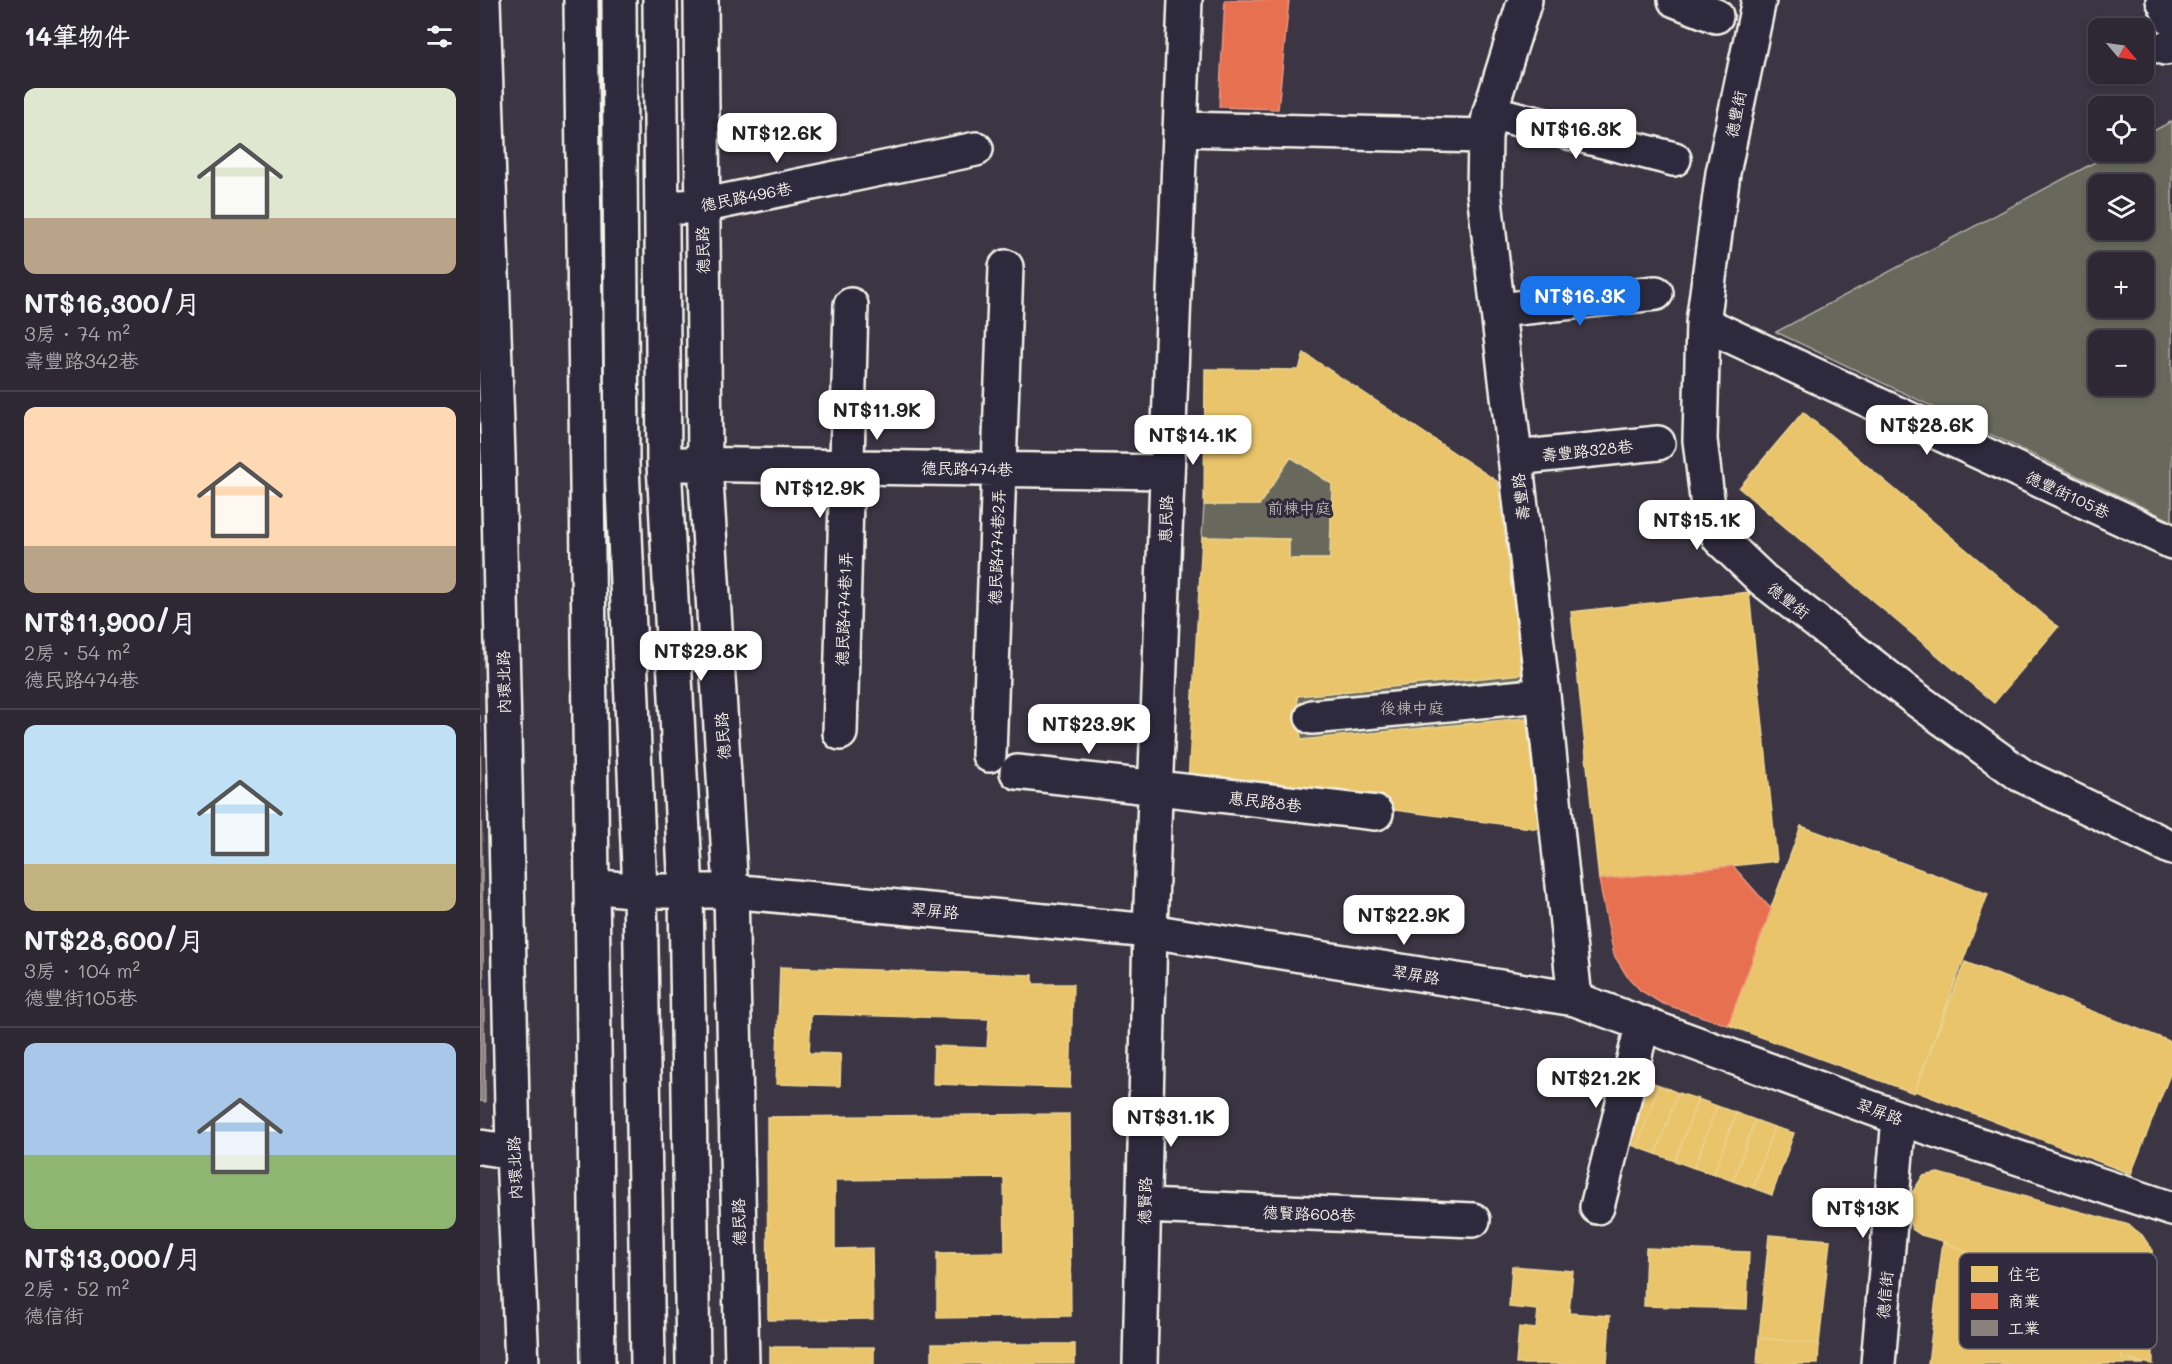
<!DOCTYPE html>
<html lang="zh-TW">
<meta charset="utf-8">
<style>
:root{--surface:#2d2833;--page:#39343f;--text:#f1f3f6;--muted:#a7a6ac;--line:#48444e;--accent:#1a73e8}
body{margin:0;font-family:Mali,"LXGW WenKai TC",sans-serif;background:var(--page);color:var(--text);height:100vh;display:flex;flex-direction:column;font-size:22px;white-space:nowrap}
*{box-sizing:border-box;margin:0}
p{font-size:20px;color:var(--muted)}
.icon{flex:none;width:33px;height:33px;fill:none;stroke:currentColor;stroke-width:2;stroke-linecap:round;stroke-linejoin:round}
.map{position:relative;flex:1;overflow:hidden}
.sheet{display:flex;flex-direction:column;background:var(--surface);width:480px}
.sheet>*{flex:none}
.needle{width:39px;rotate:119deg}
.controls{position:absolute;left:1608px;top:18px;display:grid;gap:12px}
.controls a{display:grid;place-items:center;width:66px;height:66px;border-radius:12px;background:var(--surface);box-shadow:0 3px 9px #0003,0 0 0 2px var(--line);font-size:30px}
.price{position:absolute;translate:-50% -51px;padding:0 14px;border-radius:12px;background:#fff;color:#222;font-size:20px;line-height:39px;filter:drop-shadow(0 2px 3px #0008)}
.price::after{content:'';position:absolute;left:50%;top:36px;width:18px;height:14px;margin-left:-9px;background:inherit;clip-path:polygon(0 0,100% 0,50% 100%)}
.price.selected{background:var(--accent);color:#fff}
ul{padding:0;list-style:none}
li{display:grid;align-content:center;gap:12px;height:318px;padding:0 24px}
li+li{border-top:2px solid var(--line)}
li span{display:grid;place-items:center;height:186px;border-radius:12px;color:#555}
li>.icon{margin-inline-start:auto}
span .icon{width:108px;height:108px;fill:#fffc;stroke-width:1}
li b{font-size:26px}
h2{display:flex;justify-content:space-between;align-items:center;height:72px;padding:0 24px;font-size:26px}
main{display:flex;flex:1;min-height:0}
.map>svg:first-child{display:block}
.green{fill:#67695b;stroke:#aeada2;stroke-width:1.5;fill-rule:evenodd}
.homes{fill:#e9c46a;stroke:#ecd290;stroke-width:1.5}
.shops{fill:#e76f51;stroke:#eb967e;stroke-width:1.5}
.industry{fill:#8a817c;stroke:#aaa39c;stroke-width:1.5}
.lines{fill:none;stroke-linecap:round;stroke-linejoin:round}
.minor-casing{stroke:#f4f1e8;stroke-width:38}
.minor{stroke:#2f2a3d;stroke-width:33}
.labels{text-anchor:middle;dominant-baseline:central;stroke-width:6;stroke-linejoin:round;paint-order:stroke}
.street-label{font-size:16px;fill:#f4f1e8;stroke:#2f2a3d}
.park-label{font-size:16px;fill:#b5b4a9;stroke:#2f2a3d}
.key{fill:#2f2a3d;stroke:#6a6670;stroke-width:1.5}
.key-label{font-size:16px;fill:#f4f1e8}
</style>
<main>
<section class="sheet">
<h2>14筆物件<svg class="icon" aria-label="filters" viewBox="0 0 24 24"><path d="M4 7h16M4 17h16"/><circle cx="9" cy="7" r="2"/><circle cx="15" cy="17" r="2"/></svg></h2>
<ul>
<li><span style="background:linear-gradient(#dfe7d0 70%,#b9a48a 0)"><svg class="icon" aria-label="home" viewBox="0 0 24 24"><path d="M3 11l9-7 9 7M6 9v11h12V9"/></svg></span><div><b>NT$16,300/月</b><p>3房 · 74 m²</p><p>壽豐路342巷</p></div></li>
<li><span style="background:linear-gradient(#ffd9b3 75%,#b9a48a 0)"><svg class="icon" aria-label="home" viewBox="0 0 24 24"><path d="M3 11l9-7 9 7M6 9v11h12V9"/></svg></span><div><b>NT$11,900/月</b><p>2房 · 54 m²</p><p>德民路474巷</p></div></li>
<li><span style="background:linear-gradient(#bfe0f5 75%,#c2b280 0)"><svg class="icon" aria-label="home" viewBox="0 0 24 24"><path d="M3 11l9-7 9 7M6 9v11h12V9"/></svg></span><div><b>NT$28,600/月</b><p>3房 · 104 m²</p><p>德豐街105巷</p></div></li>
<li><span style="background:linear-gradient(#a9c7e8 60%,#8fb573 0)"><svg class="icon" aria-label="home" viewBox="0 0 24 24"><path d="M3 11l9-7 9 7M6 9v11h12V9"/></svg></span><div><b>NT$13,000/月</b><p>2房 · 52 m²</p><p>德信街</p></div></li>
</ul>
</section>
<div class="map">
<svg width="1692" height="1364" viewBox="0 0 1692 1364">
<rect width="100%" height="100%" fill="#3c3644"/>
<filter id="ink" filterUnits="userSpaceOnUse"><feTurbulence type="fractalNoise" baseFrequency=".0167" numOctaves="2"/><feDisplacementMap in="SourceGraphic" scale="12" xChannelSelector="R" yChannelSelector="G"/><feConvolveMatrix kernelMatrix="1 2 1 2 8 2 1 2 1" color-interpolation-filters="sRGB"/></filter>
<g filter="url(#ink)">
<path class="green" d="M1692 121V521L1296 332 1634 152H1664V136ZM1618 184H1664V230H1618ZM1618 262H1664V308H1618ZM1618 340H1664V386H1618Z
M811 457 852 484 850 559H809V539L722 537 724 505H779Z
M1042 674 1046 718 821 740 817 696Z"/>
<path class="homes" d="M824 353 1018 482 1042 674 817 696 821 740 1046 718 1059 829 708 783 722 537 809 539V559H850L852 484 811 457 779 505H724L725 369 819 370Z
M1323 412 1578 627 1514 703 1259 488Z
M1269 592 1297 861 1119 880 1091 612Z
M1321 826 1508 894 1434 1093 1248 1025Z
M1485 962 1692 1042V1069L1651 1174 1435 1091Z
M300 967 553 975V984H593L590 1088 453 1084 454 1046 507 1048 509 1019 331 1014 329 1053 361 1054 360 1086 296 1084Z
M1160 1078 1179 1085 1157 1147 1138 1140Z
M1179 1085 1198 1093 1176 1154 1157 1147Z
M1198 1093 1218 1099 1195 1161 1176 1154Z
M1218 1099 1237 1106 1214 1168 1195 1161Z
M1237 1106 1256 1113 1234 1174 1214 1168Z
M1256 1113 1275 1120 1253 1181 1234 1174Z
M589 1114 591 1316 457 1318V1253L525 1252 524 1178 355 1180V1249L392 1248 393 1319 288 1320 287 1117Z
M1275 1120 1294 1127 1273 1188 1253 1181Z
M1294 1127 1314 1133 1292 1195 1273 1188Z
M1458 1173 1649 1225 1662 1235 1672 1250 1673 1364 1642 1359 1640 1346 1599 1340 1596 1303 1463 1241 1441 1235 1432 1229 1428 1218 1430 1196 1443 1176Z
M1289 1235 1350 1240 1339 1344 1279 1338Z
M1463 1241 1596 1303 1599 1340 1640 1346 1642 1359 1664 1364H1448Z
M1166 1248 1269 1252 1267 1309 1164 1306Z
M1032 1266 1093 1271 1089 1313 1130 1316 1127 1364H1036L1039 1327 1056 1329 1058 1310 1029 1307Z
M1279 1338 1339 1344 1338 1364H1277Z
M452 1344H595V1364H452Z
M290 1347H394V1364H290Z"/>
<path class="shops" d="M745 0H809L798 109 739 107Z
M1253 866 1291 909 1248 1025 1181 1003 1160 990 1147 976 1134 955 1119 880Z"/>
<path class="industry" d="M0 715 5 1102 0 1101Z"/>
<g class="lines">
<defs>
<path id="minor" d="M3 0 18 456 33 1152 42 1364
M101 0 118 1364
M139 0 142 464 160 891 168 1364
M180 0 184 463 206 891 213 1364
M221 0 225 464 251 891 262 1364
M1045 0 1010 112 1005 136 1004 192 1063 695 1095 999
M1195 0 1236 16
M1279 0 1243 173 1223 323 1220 440 1228 507 1239 538 1283 580 1433 697 1541 775 1692 848
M1683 0 1692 19
M1685 48 1692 45
M1010 112 1194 159
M700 129 1005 136
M201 207 221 206 496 149
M1019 310 1176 293
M1223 323 1692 542
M1035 458 1178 443
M203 464 687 472
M832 717 1063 695
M360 733 371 305
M509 755 526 267
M537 772 896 813
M112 886 160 891H251L670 931 1095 999 1419 1118 1692 1209
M0 1147 33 1152
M665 1206 993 1220
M1117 1207 1163 1023
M660 1364 670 931 705 0
M1398 1364 1419 1118"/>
</defs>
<use href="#minor" class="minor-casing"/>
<use href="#minor" class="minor"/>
</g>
</g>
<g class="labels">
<g class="street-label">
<text transform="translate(1255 114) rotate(-79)">德豐街</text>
<text transform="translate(266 196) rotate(-11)">德民路496巷</text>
<text transform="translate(222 250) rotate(-91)">德民路</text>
<text transform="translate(1107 450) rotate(-6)">壽豐路328巷</text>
<text transform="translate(487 468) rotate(1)">德民路474巷</text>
<text transform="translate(1588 494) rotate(25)">德豐街105巷</text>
<text transform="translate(1040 497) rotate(-97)">壽豐路</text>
<text transform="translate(685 519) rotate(-88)">惠民路</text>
<text transform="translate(516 547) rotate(-88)">德民路474巷2弄</text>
<text transform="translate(1309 600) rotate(38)">德豐街</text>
<text transform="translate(363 609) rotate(-88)">德民路474巷1弄</text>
<text transform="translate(23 682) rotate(-91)">內環北路</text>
<text transform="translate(242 736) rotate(-94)">德民路</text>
<text transform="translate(785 801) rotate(7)">惠民路8巷</text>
<text transform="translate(455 910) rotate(5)">翠屏路</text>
<text transform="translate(936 974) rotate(9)">翠屏路</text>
<text transform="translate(1400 1111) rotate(20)">翠屏路</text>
<text transform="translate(34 1168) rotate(-92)">內環北路</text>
<text transform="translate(664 1201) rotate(-89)">德賢路</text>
<text transform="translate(829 1213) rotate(2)">德賢路608巷</text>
<text transform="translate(258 1222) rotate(-91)">德民路</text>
<text transform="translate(1404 1295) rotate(-85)">德信街</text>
</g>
<g class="park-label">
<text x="819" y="507">前棟中庭</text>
<text x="932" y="707">後棟中庭</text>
</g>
</g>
<rect x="1479" y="1253" width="198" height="96" rx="9" class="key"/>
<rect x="1491" y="1266" width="27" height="16" fill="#e9c46a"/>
<rect x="1491" y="1293" width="27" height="16" fill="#e76f51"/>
<rect x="1491" y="1320" width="27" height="16" fill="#8a817c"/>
<g class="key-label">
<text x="1528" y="1280">住宅</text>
<text x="1528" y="1307">商業</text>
<text x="1528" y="1334">工業</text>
</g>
</svg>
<div class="controls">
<a><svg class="needle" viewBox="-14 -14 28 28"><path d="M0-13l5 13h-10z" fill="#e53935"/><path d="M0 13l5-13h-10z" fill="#a7a6ac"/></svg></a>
<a><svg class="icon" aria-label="locate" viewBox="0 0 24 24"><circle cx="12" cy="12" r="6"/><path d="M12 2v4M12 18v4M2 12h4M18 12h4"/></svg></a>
<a><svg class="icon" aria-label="layers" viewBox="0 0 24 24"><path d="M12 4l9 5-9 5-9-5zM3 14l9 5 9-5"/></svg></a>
<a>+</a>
<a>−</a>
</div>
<b class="price" style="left:1096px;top:160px">NT$16.3K</b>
<b class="price" style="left:297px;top:164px">NT$12.6K</b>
<b class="price selected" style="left:1100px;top:327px">NT$16.3K</b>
<b class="price" style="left:397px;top:441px">NT$11.9K</b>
<b class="price" style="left:1447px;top:456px">NT$28.6K</b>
<b class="price" style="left:713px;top:466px">NT$14.1K</b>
<b class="price" style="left:340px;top:519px">NT$12.9K</b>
<b class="price" style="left:1217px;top:551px">NT$15.1K</b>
<b class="price" style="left:221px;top:682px">NT$29.8K</b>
<b class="price" style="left:609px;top:755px">NT$23.9K</b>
<b class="price" style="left:924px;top:946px">NT$22.9K</b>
<b class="price" style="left:1116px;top:1109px">NT$21.2K</b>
<b class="price" style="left:691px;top:1148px">NT$31.1K</b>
<b class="price" style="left:1383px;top:1239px">NT$13K</b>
</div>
</main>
